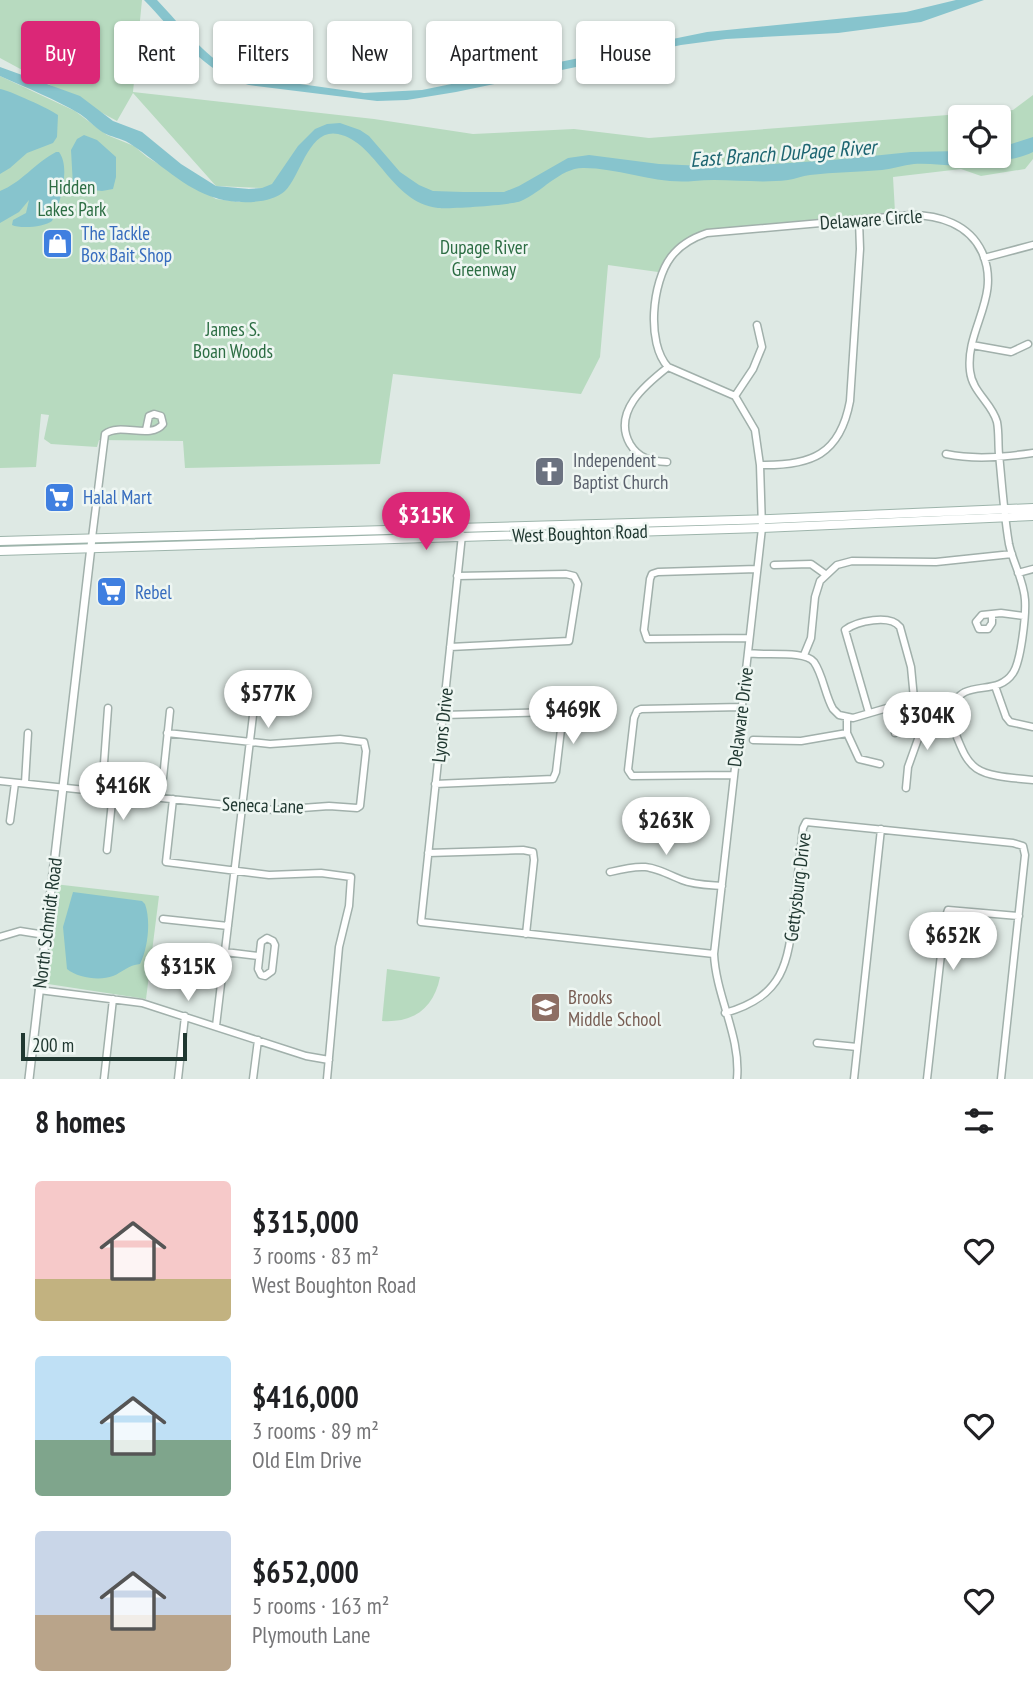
<!DOCTYPE html>
<meta charset="utf-8">
<style>
:root{--surface:#fff;--page:#f2f2f2;--text:#202124;--muted:#757577;--accent:#db2777}
body{margin:0;font-family:"PT Sans Narrow",sans-serif;background:var(--page);color:var(--text);height:100vh;display:flex;flex-direction:column;font-size:26px;white-space:nowrap}
*{box-sizing:border-box;margin:0}
p{font-size:23px;color:var(--muted)}
.icon{flex:none;width:38px;height:38px;fill:none;stroke:currentColor;stroke-width:2;stroke-linecap:round;stroke-linejoin:round}
.map{position:relative;height:1079px;overflow:hidden}
.drawer{display:flex;flex-direction:column;background:var(--surface);flex:1}
.drawer>*{flex:none}
.guide{position:absolute;left:21px;top:21px;width:992px;height:63px;display:flex;gap:14px}
.fabs{position:absolute;left:948px;top:105px;display:grid;gap:14px}
.fabs a{display:grid;place-items:center;width:63px;height:63px;border-radius:7px;background:var(--surface);box-shadow:0 2px 5px #0004;font-size:35px}
.scale{position:absolute;left:21px;bottom:18px;width:166px;box-sizing:border-box;padding-left:7px;border:4px solid #203831;border-top:0;font-size:19px;line-height:24px;white-space:nowrap;color:#203831;-webkit-text-stroke:5px #eef6f2;paint-order:stroke}
.price{position:absolute;translate:-50% -60px;padding:0 16px;border-radius:24px;background:#fff;color:#222;font-size:23px;line-height:46px;filter:drop-shadow(0 2px 4px #0008)}
.price::after{content:'';position:absolute;left:50%;top:42px;width:21px;height:16px;margin-left:-10px;background:inherit;clip-path:polygon(0 0,100% 0,50% 100%)}
.price.on{background:var(--accent);color:#fff}
ul{padding:0;list-style:none}
li{display:flex;align-items:center;gap:21px;height:175px;padding:0 35px}
li span{display:grid;place-items:center;flex:none;width:196px;height:140px;border-radius:7px;color:#555}
li>.icon{margin-inline-start:auto}
span .icon{width:84px;height:84px;fill:#fffc;stroke-width:1}
li b{font-size:30px}
h2{display:flex;justify-content:space-between;align-items:center;height:84px;padding:0 35px;font-size:30px}
.pill{padding:0 24px;border-radius:7px;background:var(--surface);box-shadow:0 2px 5px #0004;font-size:24px;line-height:63px}
.pill.on{background:var(--accent);color:#fff}
.map>svg:first-child{display:block}
.green{fill:#b7dabf;fill-rule:evenodd}
.water{fill:#87c4cd}
.lines{fill:none;stroke-linecap:round;stroke-linejoin:round}
.minor-casing{stroke:#a1b0ab;stroke-width:9}
.tertiary-casing{stroke:#a1b0ab;stroke-width:10}
.secondary-casing{stroke:#9db4ab;stroke-width:10}
.minor{stroke:#fff;stroke-width:6}
.tertiary{stroke:#fff;stroke-width:7}
.secondary{stroke:#fff;stroke-width:8}
.labels{text-anchor:middle;dominant-baseline:central;stroke-width:5;stroke-linejoin:round;paint-order:stroke}
.park-label{font-size:19px;fill:#2c6d43;stroke:#eef6f2}
.street-label{font-size:19px;fill:#203831;stroke:#eef6f2}
.shop-label{font-size:19px;fill:#366cbe;stroke:#eef6f2;text-anchor:start}
.worship-label{font-size:19px;fill:#5b616d;stroke:#eef6f2;text-anchor:start}
.education-label{font-size:19px;fill:#785e54;stroke:#eef6f2;text-anchor:start}
.water-label{font-size:21px;font-style:italic;fill:#1d6571;stroke:#eef6f2}
</style>
<div class="map">
<svg width="1033" height="1079" viewBox="0 0 1033 1079">
<rect width="100%" height="100%" fill="#dee9e4"/>
<path class="green" d="M0 0H142L133 92 374 119 473 134 574 129 649 138 1013 110 1033 95V159L1025 169 981 176 961 169 893 177 895 212 705 230 677 245 665 258 658 272 608 265 600 357 581 394 393 374 380 464 185 468 183 441 99 440 97 447 51 444 44 439 49 415 41 414 36 467 0 468V76L75 111 107 135 134 146 147 157 216 199 239 202 273 198 262 188 216 186 133 93 117 121 0 58ZM961 117H999V156H961Z
M54 884 159 896 146 999 48 984 45 981Z
M387 969 440 977C434 1008 414 1023 382 1021Z"/>
<path class="water" d="M144 0H157C183 27 207 61 243 76L364 93 422 90 707 32 906 12 956 0H984L921 22 838 33 726 39 681 45 456 92 407 100 377 101 249 85C204 73 175 32 144 0Z
M0 67 80 96 113 121 142 132 181 164 216 186 249 189 262 188 272 184 298 146 315 129 327 124 340 123 360 130 369 136 400 172 419 185 433 191 463 192H504L519 186 568 158 589 155 659 164 728 167 833 160 911 152 961 151V156H999V148L1033 137V152C1023 157 1006 162 996 157 974 173 939 162 914 164 903 165 893 169 882 170 858 172 834 172 810 175 802 176 795 179 788 180 757 184 725 178 694 181 657 185 620 168 584 168 561 167 541 193 521 201 513 205 449 209 438 208 390 202 377 142 338 134 309 128 301 175 285 191 270 205 234 204 216 198 186 190 157 161 132 145 124 139 115 138 106 134 97 130 89 120 80 114 55 99 27 88 0 76Z
M0 89C6 89 52 110 58 115L57 137 53 143 27 153 10 168 0 174Z
M84 135 97 140 116 157V177L113 189 102 191 75 188 73 186 71 150 77 139Z
M56 152H59C71 168 60 204 52 221 45 227 20 229 12 225L13 220 26 213 29 200 19 212 0 223V191C21 183 35 163 56 152Z
M73 892 142 901 145 904C151 921 148 948 140 964 128 965 123 972 113 976 100 981 78 978 67 969L63 927Z"/>
<g class="lines">
<defs>
<path id="minor" d="M984 258 1033 245
M972 345 1011 352 1028 344
M668 367 735 396 755 430 760 465 762 528 714 954C716 997 741 1036 737 1079
M735 396 753 369 762 347 757 325
M946 454C975 460 1004 457 1033 453
M667 462C651 461 639 459 630 444 612 412 645 385 668 367 646 343 652 282 671 257 680 245 692 238 707 233L911 215C939 215 969 224 982 252 1002 297 965 329 970 371 972 392 992 403 997 422 999 432 998 444 999 454 1002 484 1004 515 1009 544 1013 563 1024 581 1025 600 1026 616 1021 661 1013 673 1001 691 981 685 965 692 955 697 951 708 940 712L887 708 853 718 839 715 833 709C825 695 823 675 814 662 805 650 764 656 748 653
M760 465C811 466 840 455 850 401L860 249 859 220
M462 535 421 922 714 954
M92 538 105 434C120 422 151 440 163 424L161 416 154 414 149 416 146 430
M774 565 811 564 825 574
M1018 573 1033 569
M992 615V623L988 629H979L976 622 982 615 1001 613 1024 616
M749 638 647 639 644 630 650 579 652 574 658 572 757 569
M450 647 569 641 578 584 574 576 566 574 457 576
M804 655 811 638 815 597 820 581 837 565 852 561 936 562 1012 554
M995 686 1006 717 1010 722 1033 727
M946 710C971 770 963 774 1033 780
M869 713 845 630C857 621 890 614 900 627L911 667 915 709
M847 718V733L859 759 880 764
M895 733 897 708
M753 740 801 741 847 733
M733 775 632 776 628 770 634 718 637 711 641 709 742 707
M0 781 274 810 329 806 357 808 360 806 366 751 364 742 340 739 270 744 167 733
M25 783 28 733
M435 784 553 779 556 772 562 721 558 713 555 712 443 715
M906 788 908 767 928 711
M102 791 108 708
M161 797 170 711
M173 799 166 862 269 875 321 873 351 877 349 906 339 947 327 1079
M10 821 15 783
M107 850 113 792
M428 853 523 850 533 852 534 860 526 934
M610 872C647 863 649 866 682 880 694 885 709 885 722 886
M163 919 228 926
M0 937 20 931 45 935
M267 938 273 941 275 945 272 971 265 976 261 975 258 969 261 942Z
M225 952 258 956
M155 970 222 979
M39 990 142 1003 306 1056 329 1060
M725 1013C784 996 788 964 794 910 797 882 800 855 803 828L806 822 1013 843 1023 846 1025 855 1001 1079
M216 1026 254 707
M817 1043 857 1047
M104 1079 113 999
M178 1079 185 1016
M253 1079 258 1040
M854 1079 881 829
M927 1079 945 919 948 910 1019 916"/>
<path id="tertiary" d="M29 1079 92 538"/>
<path id="secondary" d="M0 541 770 519 1033 508
M0 551 762 528 1033 516"/>
</defs>
<use href="#minor" class="minor-casing"/>
<use href="#tertiary" class="tertiary-casing"/>
<use href="#secondary" class="secondary-casing"/>
<use href="#minor" class="minor"/>
<use href="#tertiary" class="tertiary"/>
<use href="#secondary" class="secondary"/>
</g>
<defs>
<symbol id="shop-square" viewBox="-11 -11 22 22"><rect x="-9" y="-9" width="18" height="18" rx="4" fill="#3f7fe0" stroke="#eef6f2"/><path d="M-5-2.5h2.3a2.7 3.5 0 0 1 5.4 0H5L5.5 6h-11ZM-1.5-2.5h3a1.5 2.3 0 0 0-3 0Z" fill="#fff"/></symbol>
<symbol id="church-square" viewBox="-11 -11 22 22"><rect x="-9" y="-9" width="18" height="18" rx="4" fill="#6b7280" stroke="#eef6f2"/><path d="M-1.2-6h2.4v3.5h3.3v2.4h-3.3V6h-2.4V-.1h-3.3v-2.4h3.3Z" fill="#fff"/></symbol>
<symbol id="supermarket-square" viewBox="-11 -11 22 22"><rect x="-9" y="-9" width="18" height="18" rx="4" fill="#3f7fe0" stroke="#eef6f2"/><path d="M-6-5.5h2.5l.6 2H6L4.5 2H-2.5L-4.4-4H-6ZM-1.5 3.2a1.3 1.3 0 1 0 .1 0ZM3 3.2a1.3 1.3 0 1 0 .1 0Z" fill="#fff"/></symbol>
<symbol id="school-square" viewBox="-11 -11 22 22"><rect x="-9" y="-9" width="18" height="18" rx="4" fill="#8d6e63" stroke="#eef6f2"/><path d="M0-5L7-2L0 1L-7-2ZM-4 1L0 2.5L4 1V4Q0 6-4 4Z" fill="#fff"/></symbol>
</defs>
<g fill-rule="evenodd">
<use href="#shop-square" x="40" y="226" width="35" height="35"/>
<use href="#church-square" x="532" y="454" width="35" height="35"/>
<use href="#supermarket-square" x="42" y="480" width="35" height="35"/>
<use href="#supermarket-square" x="94" y="574" width="35" height="35"/>
<use href="#school-square" x="528" y="990" width="35" height="35"/>
</g>
<g class="labels">
<g class="park-label">
<text x="72" y="187">Hidden<tspan x="72" dy="22">Lakes Park</tspan></text>
<text x="484" y="247">Dupage River<tspan x="484" dy="22">Greenway</tspan></text>
<text x="233" y="329">James S.<tspan x="233" dy="22">Boan Woods</tspan></text>
</g>
<g class="street-label">
<text transform="translate(871 219) rotate(-4)">Delaware Circle</text>
<text transform="translate(580 533) rotate(-2)">West Boughton Road</text>
<text transform="translate(740 717) rotate(-83)">Delaware Drive</text>
<text transform="translate(442 725) rotate(-84)">Lyons Drive</text>
<text transform="translate(263 805) rotate(2)">Seneca Lane</text>
<text transform="translate(797 887) rotate(-83)">Gettysburg Drive</text>
<text transform="translate(47 923) rotate(-83)">North Schmidt Road</text>
</g>
<g class="shop-label">
<text x="81" y="233">The Tackle<tspan x="81" dy="22">Box Bait Shop</tspan></text>
<text x="83" y="497">Halal Mart</text>
<text x="135" y="592">Rebel</text>
</g>
<g class="worship-label">
<text x="573" y="460">Independent<tspan x="573" dy="22">Baptist Church</tspan></text>
</g>
<g class="education-label">
<text x="568" y="997">Brooks<tspan x="568" dy="22">Middle School</tspan></text>
</g>
<g class="water-label">
<text transform="translate(783 153) rotate(-4)">East Branch DuPage River</text>
</g>
</g>
</svg>
<div class="fabs">
<a><svg class="icon" aria-label="locate" viewBox="0 0 24 24"><circle cx="12" cy="12" r="6"/><path d="M12 2v4M12 18v4M2 12h4M18 12h4"/></svg></a>
</div>
<div class="scale">200 m</div>
<b class="price on" style="left:426px;top:552px">$315K</b>
<b class="price" style="left:268px;top:730px">$577K</b>
<b class="price" style="left:573px;top:746px">$469K</b>
<b class="price" style="left:927px;top:752px">$304K</b>
<b class="price" style="left:123px;top:822px">$416K</b>
<b class="price" style="left:666px;top:857px">$263K</b>
<b class="price" style="left:953px;top:972px">$652K</b>
<b class="price" style="left:188px;top:1003px">$315K</b>
<div class="guide">
<a class="pill on">Buy</a>
<a class="pill">Rent</a>
<a class="pill">Filters</a>
<a class="pill">New</a>
<a class="pill">Apartment</a>
<a class="pill">House</a>
</div>
</div>
<section class="drawer">
<h2>8 homes<svg class="icon" aria-label="filters" viewBox="0 0 24 24"><path d="M4 7h16M4 17h16"/><circle cx="9" cy="7" r="2"/><circle cx="15" cy="17" r="2"/></svg></h2>
<ul>
<li><span style="background:linear-gradient(#f6c9c9 70%,#c2b280 0)"><svg class="icon" aria-label="home" viewBox="0 0 24 24"><path d="M3 11l9-7 9 7M6 9v11h12V9"/></svg></span><div><b>$315,000</b><p>3 rooms · 83 m²</p><p>West Boughton Road</p></div><svg class="icon" aria-label="heart" viewBox="0 0 24 24"><path d="M12 20l-8-8c-3-5 5-10 8-4 3-6 11-1 8 4z"/></svg></li>
<li><span style="background:linear-gradient(#bfe0f5 60%,#7fa58c 0)"><svg class="icon" aria-label="home" viewBox="0 0 24 24"><path d="M3 11l9-7 9 7M6 9v11h12V9"/></svg></span><div><b>$416,000</b><p>3 rooms · 89 m²</p><p>Old Elm Drive</p></div><svg class="icon" aria-label="heart" viewBox="0 0 24 24"><path d="M12 20l-8-8c-3-5 5-10 8-4 3-6 11-1 8 4z"/></svg></li>
<li><span style="background:linear-gradient(#c9d6e8 60%,#b9a48a 0)"><svg class="icon" aria-label="home" viewBox="0 0 24 24"><path d="M3 11l9-7 9 7M6 9v11h12V9"/></svg></span><div><b>$652,000</b><p>5 rooms · 163 m²</p><p>Plymouth Lane</p></div><svg class="icon" aria-label="heart" viewBox="0 0 24 24"><path d="M12 20l-8-8c-3-5 5-10 8-4 3-6 11-1 8 4z"/></svg></li>
</ul>
</section>
